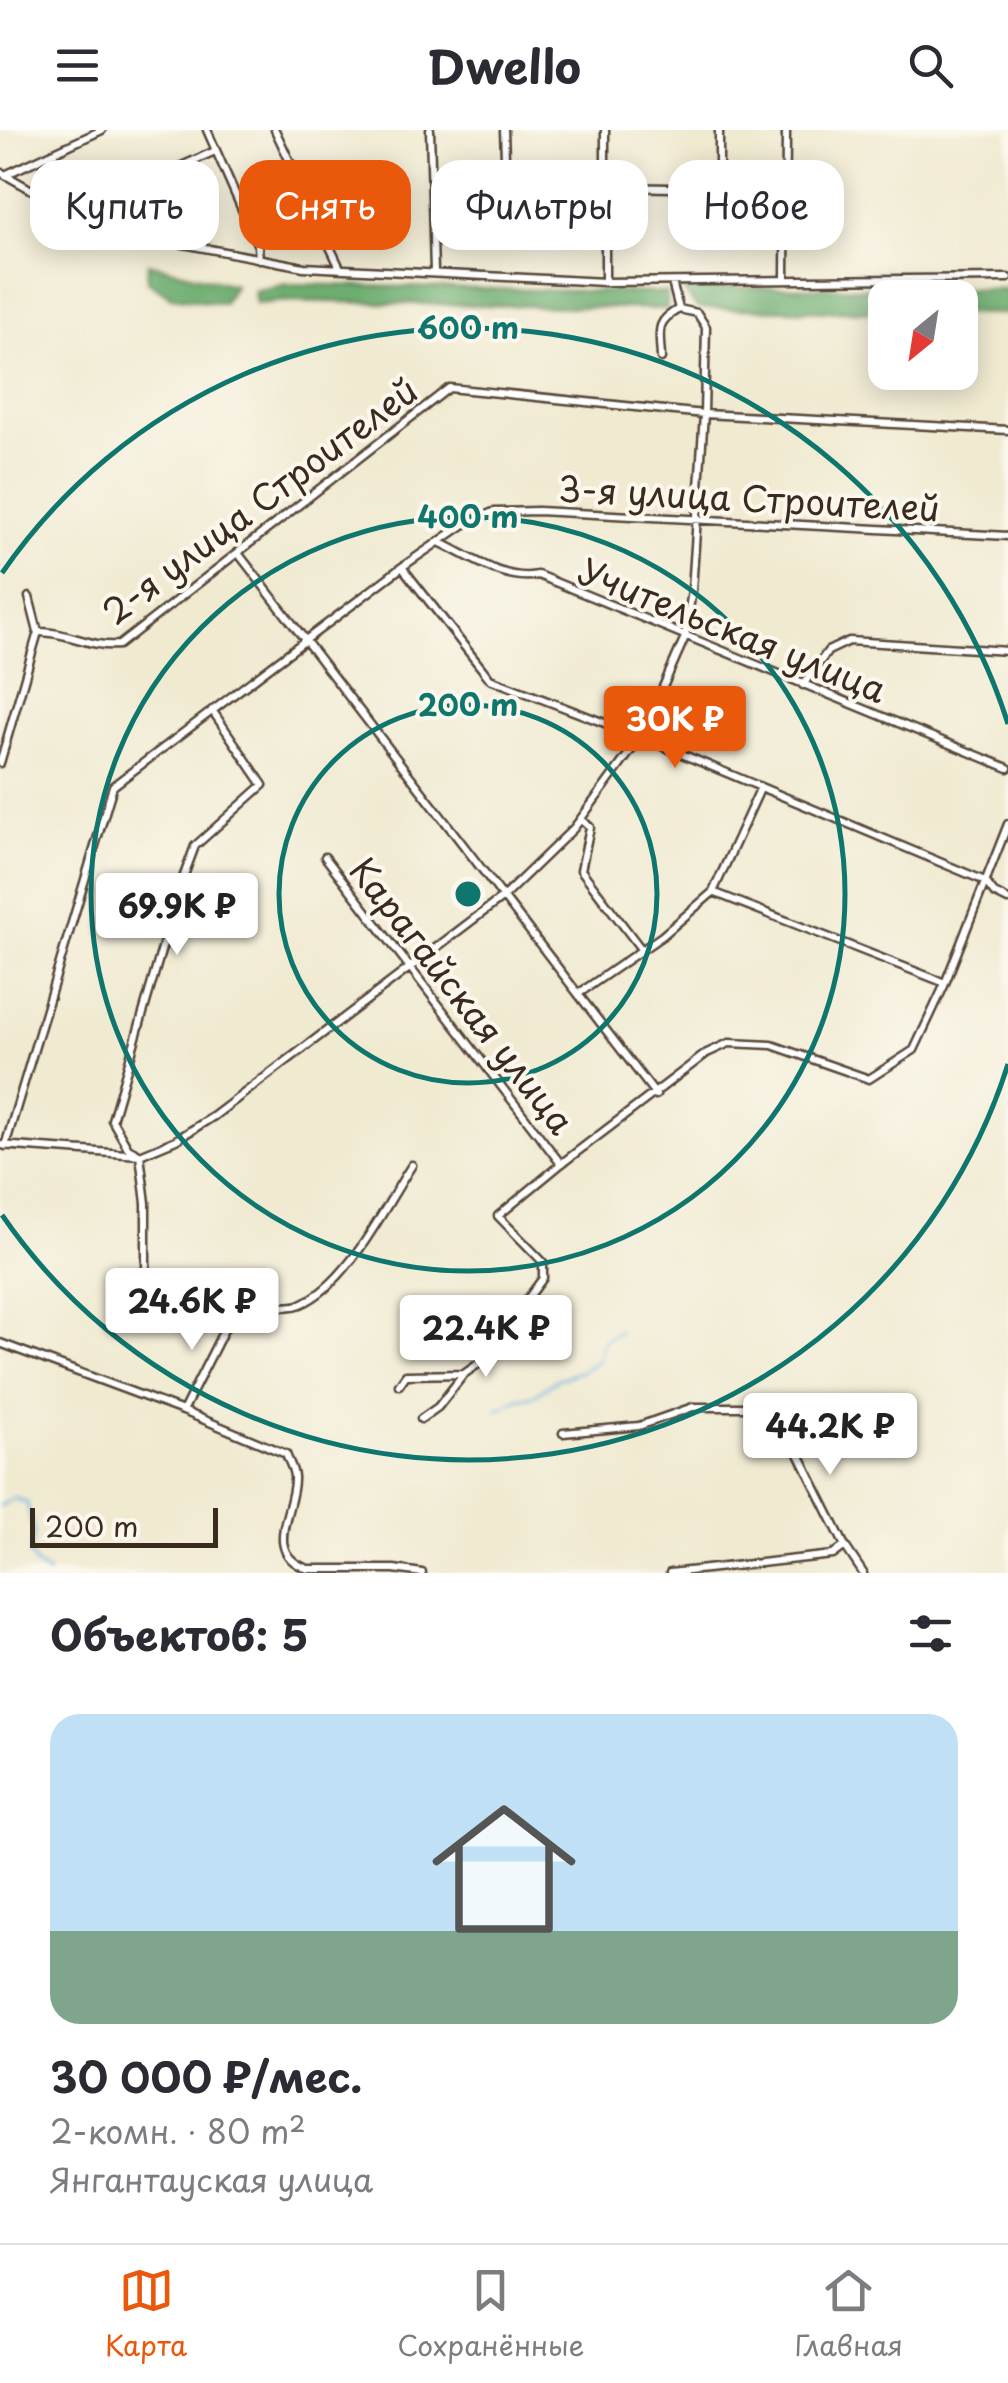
<!DOCTYPE html>
<html lang="ru">
<meta charset="utf-8">
<style>
:root{--surface:#fff;--page:#f7f7f7;--text:#2b2b33;--muted:#7c7c81;--line:#e1e1e2;--accent:#ea580c}
body{margin:0;font-family:"Playpen Sans",sans-serif;background:var(--page);color:var(--text);height:100vh;display:flex;flex-direction:column;font-size:38px;white-space:nowrap}
*{box-sizing:border-box;margin:0}
p{font-size:32px;color:var(--muted)}
.icon{flex:none;width:55px;height:55px;fill:none;stroke:currentColor;stroke-width:2;stroke-linecap:round;stroke-linejoin:round}
.map{position:relative;height:1443px;overflow:hidden}
.panel{display:flex;flex-direction:column;background:var(--surface);flex:1}
.panel>*{flex:none}
.top-card{position:absolute;left:30px;top:30px;width:950px;height:90px;display:flex;gap:20px}
.needle{width:65px;rotate:210deg}
.controls{position:absolute;left:868px;top:150px;display:grid;gap:20px}
.controls a{display:grid;place-items:center;width:110px;height:110px;border-radius:20px;background:var(--surface);box-shadow:0 5px 25px #0003;font-size:50px}
.scale{position:absolute;left:30px;bottom:25px;width:188px;box-sizing:border-box;padding-left:10px;border:5px solid #3b2a1e;border-top:0;font-size:28px;line-height:35px;white-space:nowrap;color:#3b2a1e;-webkit-text-stroke:8px #fbf7ec;paint-order:stroke}
.price{position:absolute;translate:-50% -85px;padding:0 22px;border-radius:10px;background:#fff;color:#222;font-size:32px;line-height:65px;filter:drop-shadow(0 2px 5px #0008)}
.price::after{content:'';position:absolute;left:50%;top:60px;width:30px;height:22px;margin-left:-15px;background:inherit;clip-path:polygon(0 0,100% 0,50% 100%)}
.price.current{background:var(--accent);color:#fff}
ul{padding:0;list-style:none}
li{display:grid;align-content:center;gap:20px;height:530px;padding:0 50px}
li+li{border-top:2px solid var(--line)}
li span{display:grid;place-items:center;height:310px;border-radius:30px;color:#555}
li>.icon{margin-inline-start:auto}
span .icon{width:180px;height:180px;fill:#fffc;stroke-width:1}
li b{font-size:42px}
h2{display:flex;justify-content:space-between;align-items:center;height:120px;padding:0 50px;font-size:42px}
.tag{padding:0 35px;border-radius:30px;background:var(--surface);box-shadow:0 5px 25px #0003;font-size:35px;line-height:90px}
.tag.current{background:var(--accent);color:#fff}
header{display:flex;justify-content:space-between;align-items:center;height:130px;padding:0 50px;background:var(--surface);font-size:45px;font-weight:700}
.menu{display:flex;justify-content:space-around;align-items:center;height:140px;border-top:2px solid var(--line);background:var(--surface);font-size:28px;color:var(--muted)}
.menu a{display:grid;justify-items:center;gap:5px}
.menu .current{color:var(--accent)}
.map>svg:first-child{display:block}
.forest{fill:#6dad70;stroke:#546c47;stroke-width:2.5}
.lines{fill:none;stroke-linecap:round;stroke-linejoin:round}
.stream{stroke:#6ab2e1;stroke-width:2.5}
.street-casing{stroke:#564739;stroke-width:11}
.street{stroke:#fff;stroke-width:6}
.ring{fill:none;stroke:#0f766e;stroke-width:5}
.labels{text-anchor:middle;dominant-baseline:central;stroke-width:8;stroke-linejoin:round;paint-order:stroke}
.street-label{font-size:35px;fill:#3b2a1e;stroke:#fbf7ec}
.centre{fill:#0f766e;stroke:#fbf7ec;stroke-width:5}
.ring-label{font-size:30px;text-anchor:middle;font-weight:bold;fill:#0f766e;stroke:#fbf7ec;stroke-width:8;stroke-linejoin:round;paint-order:stroke}
</style>
<header><svg class="icon" aria-label="menu" viewBox="0 0 24 24"><path d="M4 6h16M4 12h16M4 18h16"/></svg>Dwello<svg class="icon" aria-label="search" viewBox="0 0 24 24"><circle cx="10" cy="10" r="6"/><path d="M15 15l6 6"/></svg></header>
<div class="map">
<svg width="1008" height="1443" viewBox="0 0 1008 1443">
<rect width="100%" height="100%" fill="#fbf7ec"/>
<filter id="ink" filterUnits="userSpaceOnUse"><feTurbulence type="fractalNoise" baseFrequency=".01" numOctaves="2"/><feDisplacementMap in="SourceGraphic" scale="20" xChannelSelector="R" yChannelSelector="G"/><feConvolveMatrix kernelMatrix="1 2 1 2 8 2 1 2 1" color-interpolation-filters="sRGB"/></filter>
<filter id="wash" filterUnits="userSpaceOnUse"><feTurbulence type="fractalNoise" baseFrequency=".0048" numOctaves="4" result="noise"/><feDisplacementMap in="SourceGraphic" scale="40" xChannelSelector="R" yChannelSelector="G"/><feGaussianBlur stdDeviation="2.25" result="paint"/><feColorMatrix in="noise" values="0 0 0 0 0 0 0 0 0 0 0 0 0 0 0 0 0 1.4 0 .05"/><feComposite in="paint" operator="in"/></filter>
<g filter="url(#wash)">
<rect width="100%" height="100%" fill="#f0ead1"/>
<path class="forest" d="M148 133 234 155 223 174 172 167 147 151Z
M286 154 667 163V179L286 171 256 174 254 161Z
M681 157 1008 159V184L960 183V168H885V182L697 178Z"/>
<g class="lines">
<path class="stream" d="M496 1280 518 1269 533 1266 558 1249 579 1242 598 1231 603 1211 620 1201
M0 1376 14 1368 27 1373 34 1403 30 1425 36 1435 49 1443"/>
</g>
</g>
<g filter="url(#ink)">
<g class="lines">
<defs>
<path id="street" d="M207 0 258 116 259 129
M275 0 340 138
M430 0 434 142
M504 0 506 56
M719 0V59
M0 42 99 98 304 137 605 152 1008 148
M7 44 102 0
M432 54 785 60
M90 93 99 73 215 21
M785 149 786 0
M605 152V0
M661 228C660 202 654 192 679 179
M441 413C471 427 505 452 538 445L1008 638
M238 423 656 965
M402 437 490 549 641 607 985 751 994 763 1008 770
M38 502C66 501 90 518 119 515L449 258 704 284 1008 300
M803 555 828 521 849 511 1008 521
M0 633 38 502 29 467
M581 689 590 697 581 740 641 819
M325 727 561 1034
M713 762 761 657
M578 864 662 806 713 762 945 853
M0 1015 140 1025 176 1010 214 986 503 767 574 698 641 607 685 507 692 460 704 284 706 197 697 183 679 179 672 152
M5 1016 113 656 402 437 463 395 493 382 538 381 1008 406
M139 1024 128 1018 112 990 180 756 195 716 263 655 212 580
M140 1025 146 1073V1145C162 1172 210 1162 233 1182
M0 1213 183 1281 286 1324C288 1330 294 1340 294 1347 296 1379 260 1422 308 1439H394L422 1443
M399 1255 406 1245 464 1244 481 1232 543 1148V1132L498 1086 561 1034 707 923 729 913 772 915 869 949 914 920 944 856 1008 694
M183 1281 233 1182C263 1168 282 1182 301 1174 349 1153 384 1078 412 1035
M421 1289 438 1277 464 1244
M563 1303 639 1296 693 1277H763L781 1288 845 1416 833 1425 670 1443
M845 1416 863 1443"/>
</defs>
<use href="#street" class="street-casing"/>
<use href="#street" class="street"/>
</g>
</g>
<g class="ring">
<circle cx="468" cy="764" r="189"/>
<circle cx="468" cy="764" r="377"/>
<path d="M1008 934A566 566 0 0 1 2 1085M2 443A566 566 0 0 1 1008 594"/>
</g>
<g class="labels">
<g class="street-label">
<text transform="translate(749 367) rotate(3)">3-я улица Строителей</text>
<text transform="translate(259 370) rotate(-37)">2-я улица Строителей</text>
<text transform="translate(733 499) rotate(22)">Учительская улица</text>
<text transform="translate(463 865) rotate(52)">Карагайская улица</text>
</g>
</g>
<circle cx="468" cy="764" r="15" class="centre"/>
<g class="ring-label">
<text x="468" y="209">600 m</text>
<text x="468" y="398">400 m</text>
<text x="468" y="586">200 m</text>
</g>
</svg>
<div class="controls">
<a><svg class="needle" viewBox="-14 -14 28 28"><path d="M0-13l5 13h-10z" fill="#e53935"/><path d="M0 13l5-13h-10z" fill="#7c7c81"/></svg></a>
</div>
<div class="scale">200 m</div>
<b class="price current" style="left:675px;top:641px">30K ₽</b>
<b class="price" style="left:177px;top:828px">69.9K ₽</b>
<b class="price" style="left:192px;top:1223px">24.6K ₽</b>
<b class="price" style="left:486px;top:1250px">22.4K ₽</b>
<b class="price" style="left:830px;top:1348px">44.2K ₽</b>
<div class="top-card">
<a class="tag">Купить</a>
<a class="tag current">Снять</a>
<a class="tag">Фильтры</a>
<a class="tag">Новое</a>
</div>
</div>
<section class="panel">
<h2>Объектов: 5<svg class="icon" aria-label="filters" viewBox="0 0 24 24"><path d="M4 7h16M4 17h16"/><circle cx="9" cy="7" r="2"/><circle cx="15" cy="17" r="2"/></svg></h2>
<ul>
<li><span style="background:linear-gradient(#bfe0f5 70%,#7fa58c 0)"><svg class="icon" aria-label="home" viewBox="0 0 24 24"><path d="M3 11l9-7 9 7M6 9v11h12V9"/></svg></span><div><b>30 000 ₽/мес.</b><p>2-комн. · 80 m²</p><p>Янгантауская улица</p></div></li>
</ul>
</section>
<nav class="menu">
<a class="current"><svg class="icon" aria-label="map" viewBox="0 0 24 24"><path d="M3 6l6-2 6 2 6-2v14l-6 2-6-2-6 2zM9 4v14M15 6v14"/></svg>Карта</a>
<a><svg class="icon" aria-label="saved" viewBox="0 0 24 24"><path d="M7 4h10v16l-5-4-5 4z"/></svg>Сохранённые</a>
<a><svg class="icon" aria-label="home" viewBox="0 0 24 24"><path d="M3 11l9-7 9 7M6 9v11h12V9"/></svg>Главная</a>
</nav>
